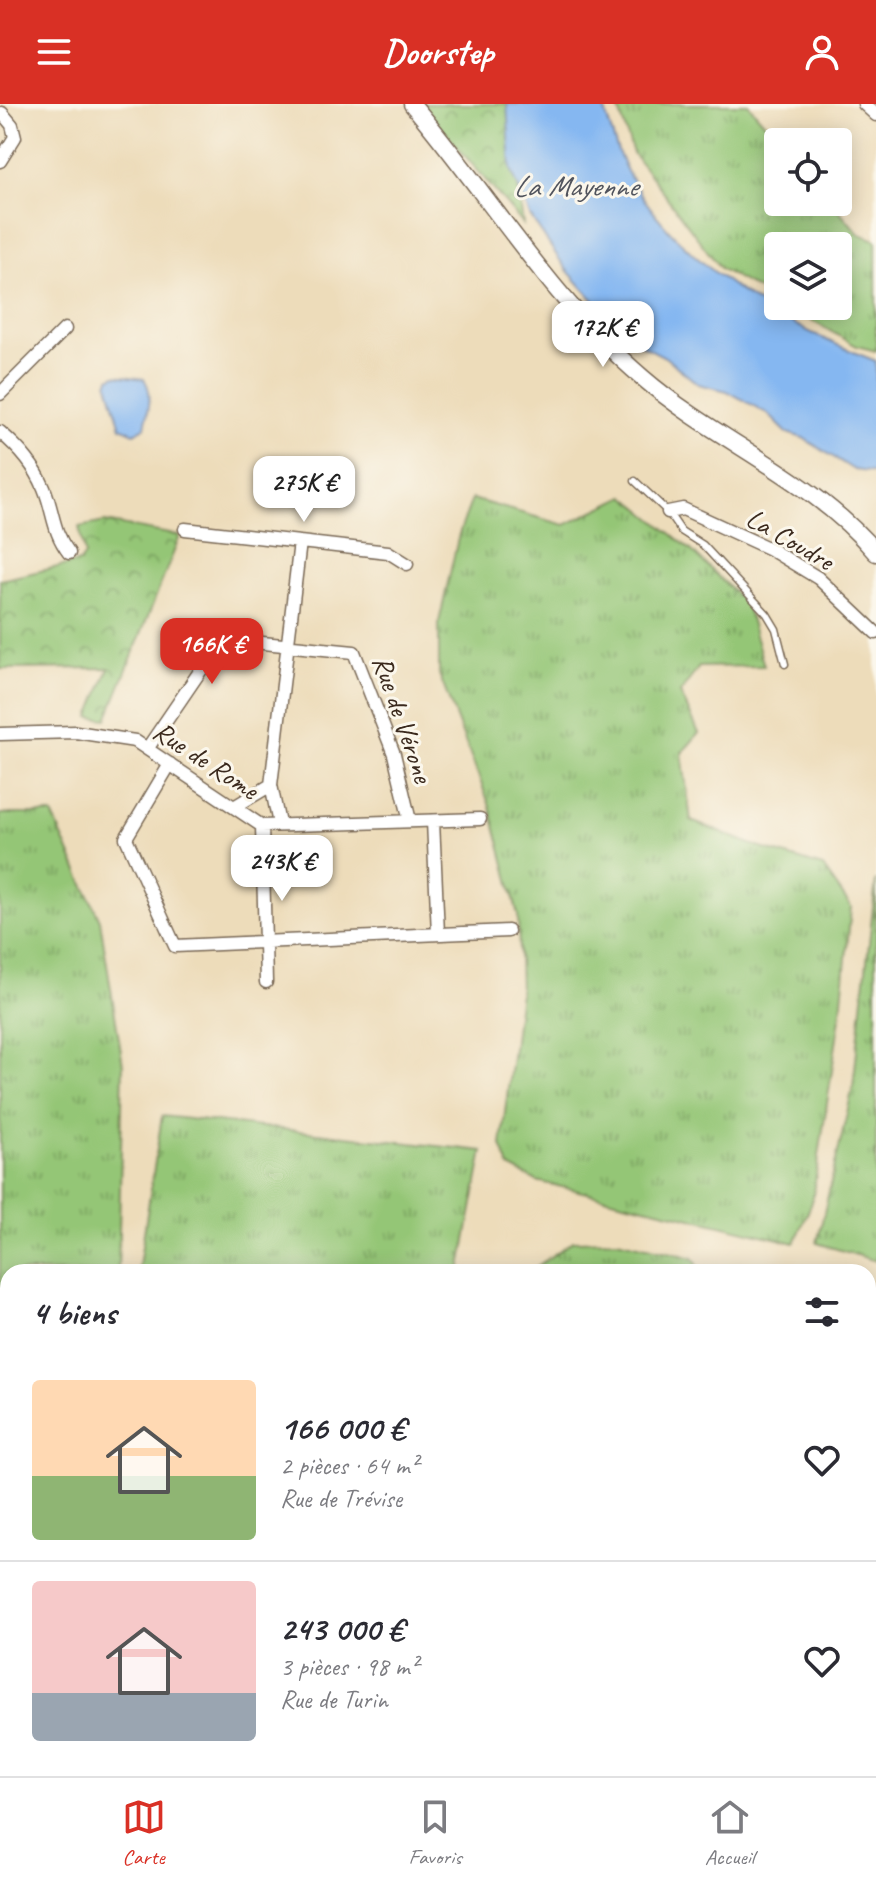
<!DOCTYPE html>
<html lang="fr">
<meta charset="utf-8">
<style>
:root{--surface:#fff;--page:#f2f2f3;--text:#2b2b33;--muted:#7c7c81;--line:#e1e1e2;--accent:#d93025}
body{margin:0;font-family:Caveat,sans-serif;background:var(--page);color:var(--text);height:100vh;display:flex;flex-direction:column;font-size:30px;white-space:nowrap}
*{box-sizing:border-box;margin:0}
p{font-size:26px;color:var(--muted)}
.icon{flex:none;width:44px;height:44px;fill:none;stroke:currentColor;stroke-width:2;stroke-linecap:round;stroke-linejoin:round}
.map{position:relative;flex:1;overflow:hidden}
.details{position:absolute;left:0px;top:1160px;width:876px;height:512px;display:flex;flex-direction:column;background:var(--surface);border-radius:24px 24px 0 0;box-shadow:0 4px 20px #0003}
.details>*{flex:none}
.controls{position:absolute;left:764px;top:24px;display:grid;gap:16px}
.controls a{display:grid;place-items:center;width:88px;height:88px;border-radius:8px;background:var(--surface);box-shadow:0 4px 20px #0003;font-size:40px}
.price{position:absolute;translate:-50% -68px;padding:0 18px;border-radius:16px;background:#fff;color:#222;font-size:26px;line-height:52px;filter:drop-shadow(0 2px 4px #0008)}
.price::after{content:'';position:absolute;left:50%;top:48px;width:24px;height:18px;margin-left:-12px;background:inherit;clip-path:polygon(0 0,100% 0,50% 100%)}
.price.active{background:var(--accent);color:#fff}
ul{padding:0;list-style:none}
li{display:flex;align-items:center;gap:24px;height:200px;padding:0 32px}
li+li{border-top:2px solid var(--line)}
li span{display:grid;place-items:center;flex:none;width:224px;height:160px;border-radius:8px;color:#555}
li>.icon{margin-inline-start:auto}
span .icon{width:96px;height:96px;fill:#fffc;stroke-width:1}
li b{font-size:34px}
h2{display:flex;justify-content:space-between;align-items:center;height:96px;padding:0 32px;font-size:34px}
header{display:flex;justify-content:space-between;align-items:center;height:104px;padding:0 32px;background:var(--accent);color:#fff;font-size:36px;font-weight:600}
.tab-bar{display:flex;justify-content:space-around;align-items:center;height:112px;border-top:2px solid var(--line);background:var(--surface);font-size:22px;color:var(--muted)}
.tab-bar a{display:grid;justify-items:center;gap:4px}
.tab-bar .active{color:var(--accent)}
.map>svg:first-child{display:block}
.grass{fill:url(#grass-tufts);stroke:#68784a;stroke-width:2}
.forest{fill:url(#forest-firs);stroke:#596a42;stroke-width:2}
.park{fill:url(#park-crowns);stroke:#68784a;stroke-width:2}
.water{fill:#85b7f1;stroke:#607088;stroke-width:2}
.lines{fill:none;stroke-linecap:round;stroke-linejoin:round}
.lane-casing{stroke:#796855;stroke-width:9}
.street-casing{stroke:#796855;stroke-width:15}
.secondary-casing{stroke:#796855;stroke-width:19}
.lane{stroke:#fff;stroke-width:6}
.street{stroke:#fff;stroke-width:12}
.secondary{stroke:#fff;stroke-width:16}
.labels{text-anchor:middle;dominant-baseline:central;stroke-width:6;stroke-linejoin:round;paint-order:stroke}
.street-label{font-size:28px;fill:#3b2a1e;stroke:#fbf7ec}
.water-label{font-size:30px;font-style:italic;fill:#51545d;stroke:#fbf7ec}
</style>
<header><svg class="icon" aria-label="menu" viewBox="0 0 24 24"><path d="M4 6h16M4 12h16M4 18h16"/></svg>Doorstep<svg class="icon" aria-label="person" viewBox="0 0 24 24"><circle cx="12" cy="8" r="4"/><path d="M4 21q1-7 8-7t8 7"/></svg></header>
<div class="map">
<svg width="876" height="1672" viewBox="0 0 876 1672">
<defs>
<pattern id="grass-tufts" width="24" height="20" patternUnits="userSpaceOnUse" patternTransform="scale(2)"><rect width="24" height="20" fill="#94c676"/><path d="M3 7l-1-3M5 7V3M7 7l1-3M15 17l-1-3M17 17v-4M19 17l1-3" fill="none" stroke="#7aa160"/></pattern>
<pattern id="forest-firs" width="22" height="20" patternUnits="userSpaceOnUse" patternTransform="scale(2)"><rect width="22" height="20" fill="#77ab67"/><path d="M5 1l3.5 6h-7zM16 11l3.5 6h-7z" fill="#638b54"/></pattern>
<pattern id="park-crowns" width="20" height="18" patternUnits="userSpaceOnUse" patternTransform="scale(2)"><rect width="20" height="18" fill="#94c676"/><path d="M2 6a3 3 0 1 1 6 0M12 15a3 3 0 1 1 6 0" fill="none" stroke="#7aa160"/></pattern>
</defs>
<rect width="100%" height="100%" fill="#fbf7ec"/>
<filter id="ink" filterUnits="userSpaceOnUse"><feTurbulence type="fractalNoise" baseFrequency=".0125" numOctaves="2"/><feDisplacementMap in="SourceGraphic" scale="16" xChannelSelector="R" yChannelSelector="G"/><feConvolveMatrix kernelMatrix="1 2 1 2 8 2 1 2 1" color-interpolation-filters="sRGB"/></filter>
<filter id="wash" filterUnits="userSpaceOnUse"><feTurbulence type="fractalNoise" baseFrequency=".006" numOctaves="4" result="noise"/><feDisplacementMap in="SourceGraphic" scale="32" xChannelSelector="R" yChannelSelector="G"/><feGaussianBlur stdDeviation="1.8" result="paint"/><feColorMatrix in="noise" values="0 0 0 0 0 0 0 0 0 0 0 0 0 0 0 0 0 1.4 0 .05"/><feComposite in="paint" operator="in"/></filter>
<g filter="url(#wash)">
<rect width="100%" height="100%" fill="#eddcba"/>
<path class="grass" d="M617 0H748L781 38H778V98H832L859 130 876 136V247L857 242 786 202H838V142H778V197L721 165 633 49Z
M625 392 691 446 746 500 764 562 699 563 680 589 699 629 682 649 691 717 761 744 823 763 851 803 841 907 812 1098 795 1139 537 1077 509 1063 501 1041 520 888 518 811 490 702 439 570V518L459 430 472 395 565 421Z
M0 710H52L100 816 123 961 118 1168H8V1564L0 1562Z
M876 776V1157L817 1139 853 983Z
M162 1012 483 1047 460 1168H138Z
M617 1136 693 1154 702 1168H529L573 1137Z
M868 1226 876 1228V1394L868 1392Z
M868 1457 876 1459V1672H769L771 1664H868Z
M0 1568 8 1570V1664H264L265 1672H0Z
M496 1664H762L760 1672H528L521 1667Z"/>
<path class="forest" d="M355 1664C388 1664 506 1656 528 1672H357Z"/>
<path class="park" d="M421 0H507L523 120Z
M105 418 180 432 107 615 90 613 109 564 0 565V476L80 458 85 451 79 423Z"/>
<path class="water" d="M507 0H603C610 23 616 47 628 69 677 160 782 221 876 257V369L854 366 803 334 787 329 768 310 727 287 698 280 665 253 634 237 613 218 566 165 530 112 511 65Z
M115 271 144 275C154 289 148 306 145 323L134 329 121 323 119 317 108 280 110 274Z"/>
</g>
<g filter="url(#ink)">
<g class="lines">
<defs>
<path id="lane" d="M635 377 668 408 681 427 703 441 767 510 776 525 785 560"/>
<path id="street" d="M864 0 876 11
M0 57 15 33 12 21 2 9
M0 290 65 225
M0 328C18 343 35 362 44 384 54 408 52 427 69 449
M668 408 683 405 770 445 818 474 876 529
M185 425 388 448 407 460
M0 630 76 628 135 637 262 722 480 715
M147 645 222 535 354 548 394 650 410 717
M170 660 126 734 175 842 508 827
M234 703 271 681
M433 717 438 830
M279 720 271 681 300 438
M262 722 266 878"/>
<path id="secondary" d="M412 0C489 91 552 197 643 274 716 337 813 374 876 449"/>
</defs>
<use href="#lane" class="lane-casing"/>
<use href="#street" class="street-casing"/>
<use href="#secondary" class="secondary-casing"/>
<use href="#lane" class="lane"/>
<use href="#street" class="street"/>
<use href="#secondary" class="secondary"/>
</g>
</g>
<g class="labels">
<g class="street-label">
<text transform="translate(790 435) rotate(30)">La Coudre</text>
<text transform="translate(403 615) rotate(71)">Rue de Vérone</text>
<text transform="translate(206 656) rotate(33)">Rue de Rome</text>
</g>
<g class="water-label">
<text x="575" y="82">La Mayenne</text>
</g>
</g>
</svg>
<div class="controls">
<a><svg class="icon" aria-label="locate" viewBox="0 0 24 24"><circle cx="12" cy="12" r="6"/><path d="M12 2v4M12 18v4M2 12h4M18 12h4"/></svg></a>
<a><svg class="icon" aria-label="layers" viewBox="0 0 24 24"><path d="M12 4l9 5-9 5-9-5zM3 14l9 5 9-5"/></svg></a>
</div>
<b class="price" style="left:603px;top:265px">172K €</b>
<b class="price" style="left:304px;top:420px">275K €</b>
<b class="price active" style="left:212px;top:582px">166K €</b>
<b class="price" style="left:282px;top:799px">243K €</b>
<section class="details">
<h2>4 biens<svg class="icon" aria-label="filters" viewBox="0 0 24 24"><path d="M4 7h16M4 17h16"/><circle cx="9" cy="7" r="2"/><circle cx="15" cy="17" r="2"/></svg></h2>
<ul>
<li><span style="background:linear-gradient(#ffd9b3 60%,#8fb573 0)"><svg class="icon" aria-label="home" viewBox="0 0 24 24"><path d="M3 11l9-7 9 7M6 9v11h12V9"/></svg></span><div><b>166 000 €</b><p>2 pièces · 64 m²</p><p>Rue de Trévise</p></div><svg class="icon" aria-label="heart" viewBox="0 0 24 24"><path d="M12 20l-8-8c-3-5 5-10 8-4 3-6 11-1 8 4z"/></svg></li>
<li><span style="background:linear-gradient(#f6c9c9 70%,#9aa5b1 0)"><svg class="icon" aria-label="home" viewBox="0 0 24 24"><path d="M3 11l9-7 9 7M6 9v11h12V9"/></svg></span><div><b>243 000 €</b><p>3 pièces · 98 m²</p><p>Rue de Turin</p></div><svg class="icon" aria-label="heart" viewBox="0 0 24 24"><path d="M12 20l-8-8c-3-5 5-10 8-4 3-6 11-1 8 4z"/></svg></li>
</ul>
</section>
</div>
<nav class="tab-bar">
<a class="active"><svg class="icon" aria-label="map" viewBox="0 0 24 24"><path d="M3 6l6-2 6 2 6-2v14l-6 2-6-2-6 2zM9 4v14M15 6v14"/></svg>Carte</a>
<a><svg class="icon" aria-label="saved" viewBox="0 0 24 24"><path d="M7 4h10v16l-5-4-5 4z"/></svg>Favoris</a>
<a><svg class="icon" aria-label="home" viewBox="0 0 24 24"><path d="M3 11l9-7 9 7M6 9v11h12V9"/></svg>Accueil</a>
</nav>
